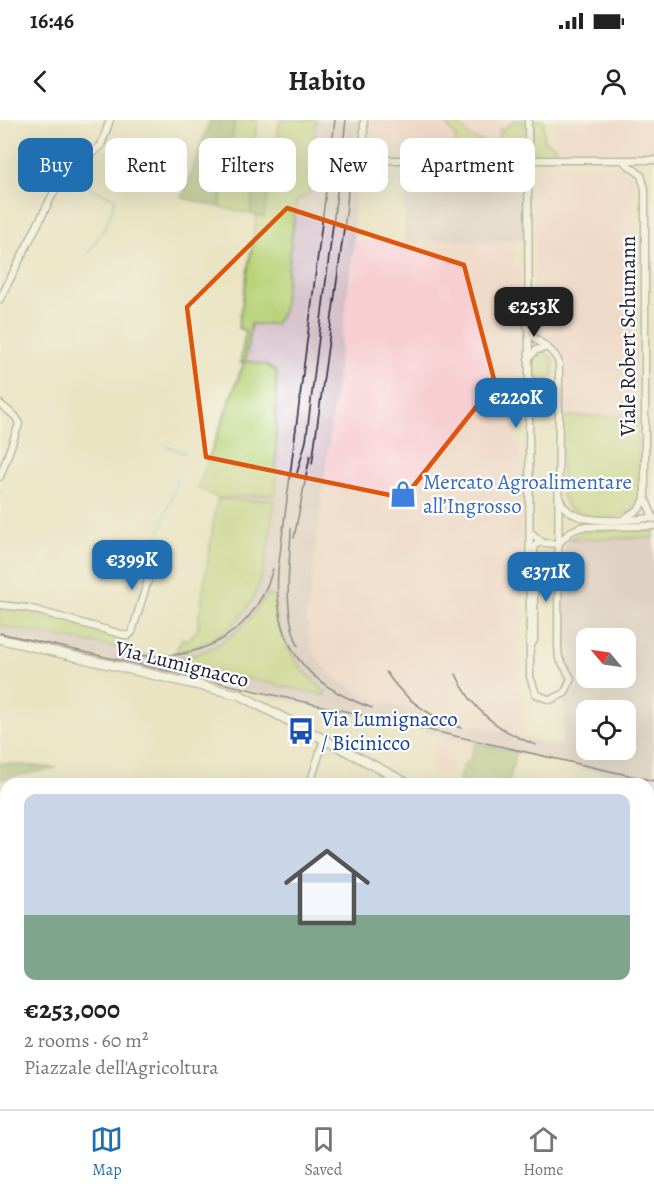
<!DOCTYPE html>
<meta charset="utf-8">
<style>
:root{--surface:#fff;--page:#f2f2f2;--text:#222;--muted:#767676;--line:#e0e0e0;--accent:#1f6fb2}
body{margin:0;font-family:Alegreya,serif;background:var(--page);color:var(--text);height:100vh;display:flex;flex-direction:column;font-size:22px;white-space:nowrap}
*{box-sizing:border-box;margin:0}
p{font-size:20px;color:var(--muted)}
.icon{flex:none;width:33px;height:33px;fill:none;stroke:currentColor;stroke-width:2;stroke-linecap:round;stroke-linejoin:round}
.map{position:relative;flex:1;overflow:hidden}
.side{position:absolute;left:0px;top:658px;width:654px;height:332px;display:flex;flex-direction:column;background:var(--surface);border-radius:18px 18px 0 0;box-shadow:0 6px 24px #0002}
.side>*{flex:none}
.banner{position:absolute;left:18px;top:18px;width:618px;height:54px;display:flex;gap:12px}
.needle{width:39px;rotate:299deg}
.controls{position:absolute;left:576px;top:508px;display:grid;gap:12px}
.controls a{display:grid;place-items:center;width:60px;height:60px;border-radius:12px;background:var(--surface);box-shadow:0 6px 24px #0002;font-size:30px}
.price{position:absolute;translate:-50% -51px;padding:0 14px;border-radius:12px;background:var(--accent);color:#fff;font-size:20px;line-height:39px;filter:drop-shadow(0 2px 3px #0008)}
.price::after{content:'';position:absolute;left:50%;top:36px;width:18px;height:14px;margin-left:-9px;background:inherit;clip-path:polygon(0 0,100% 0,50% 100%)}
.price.on{background:#222;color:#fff}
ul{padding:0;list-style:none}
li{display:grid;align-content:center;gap:12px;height:318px;padding:0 24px}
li+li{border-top:2px solid var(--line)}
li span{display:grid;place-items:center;height:186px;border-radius:12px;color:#555}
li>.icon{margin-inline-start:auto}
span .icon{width:108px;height:108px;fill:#fffc;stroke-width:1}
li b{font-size:26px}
.chip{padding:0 21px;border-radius:12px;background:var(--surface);box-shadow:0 6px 24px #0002;font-size:21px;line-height:54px}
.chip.on{background:var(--accent);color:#fff}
.status{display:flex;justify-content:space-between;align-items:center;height:42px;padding:0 30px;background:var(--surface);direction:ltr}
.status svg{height:16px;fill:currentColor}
header{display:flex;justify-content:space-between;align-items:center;height:78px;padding:0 24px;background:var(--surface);font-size:27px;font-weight:700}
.tab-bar{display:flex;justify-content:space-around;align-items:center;height:84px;border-top:2px solid var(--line);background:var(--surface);font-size:16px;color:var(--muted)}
.tab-bar a{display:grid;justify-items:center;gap:3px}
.tab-bar .on{color:var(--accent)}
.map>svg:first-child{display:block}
.built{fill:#f7cfd2}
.industrial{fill:#d2bdc6;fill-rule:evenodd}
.green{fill:#b8d177;stroke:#6d7a59;stroke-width:1.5}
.forest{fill:#92b368;stroke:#5a6a52;stroke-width:1.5}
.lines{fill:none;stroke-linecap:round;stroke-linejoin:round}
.stream{stroke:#42a8c2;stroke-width:1.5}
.street-casing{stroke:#86837f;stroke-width:9}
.secondary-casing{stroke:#86837f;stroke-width:11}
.street{stroke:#fff;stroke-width:6}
.secondary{stroke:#fff;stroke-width:8}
.rail{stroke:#22223b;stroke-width:1.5}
.marked{fill:none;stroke:#de560e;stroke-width:4.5;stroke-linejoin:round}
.labels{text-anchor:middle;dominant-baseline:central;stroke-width:4.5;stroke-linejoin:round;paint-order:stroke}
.street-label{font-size:21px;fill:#22223b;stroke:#fff}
.shop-label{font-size:21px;fill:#366cbe;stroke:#fff;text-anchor:start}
.transit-label{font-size:21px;fill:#164399;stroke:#fff;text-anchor:start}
</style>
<div class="status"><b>16:46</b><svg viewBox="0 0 49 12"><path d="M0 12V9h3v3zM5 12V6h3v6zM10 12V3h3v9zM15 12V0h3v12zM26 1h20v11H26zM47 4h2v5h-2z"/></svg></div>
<header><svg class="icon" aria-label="back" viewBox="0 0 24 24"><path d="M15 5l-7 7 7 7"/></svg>Habito<svg class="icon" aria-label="person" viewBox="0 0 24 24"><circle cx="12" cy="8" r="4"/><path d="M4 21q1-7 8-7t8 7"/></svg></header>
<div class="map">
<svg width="654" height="989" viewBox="0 0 654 989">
<rect width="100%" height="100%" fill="#fff"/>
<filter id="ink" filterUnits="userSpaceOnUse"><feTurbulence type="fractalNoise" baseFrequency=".0167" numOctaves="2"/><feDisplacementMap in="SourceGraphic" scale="12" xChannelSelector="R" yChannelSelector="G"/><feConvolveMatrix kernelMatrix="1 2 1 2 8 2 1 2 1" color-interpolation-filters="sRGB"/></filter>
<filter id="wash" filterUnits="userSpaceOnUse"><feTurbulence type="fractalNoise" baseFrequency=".008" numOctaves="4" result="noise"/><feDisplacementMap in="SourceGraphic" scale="24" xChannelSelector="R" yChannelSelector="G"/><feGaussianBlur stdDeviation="1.35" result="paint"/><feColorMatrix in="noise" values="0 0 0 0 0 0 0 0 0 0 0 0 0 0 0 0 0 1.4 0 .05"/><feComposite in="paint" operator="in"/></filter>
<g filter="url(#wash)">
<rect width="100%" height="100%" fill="#eae4c3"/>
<path class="built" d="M368 0H444L456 18 455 36 377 35 369 26Z
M446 0H524L523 29 514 36H474Z
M555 0H654V37H543L549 36 555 29Z
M543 45H619L634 55 638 297 562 296V241L557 229 539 217 534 208V57L536 49Z
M515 120V145H520L522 293 516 294V324H521L522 522H517V537H522L523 617 380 583 359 575 337 559 316 537 310 525 307 501 354 121Z
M438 614 516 632 468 650 470 640 456 636 450 657 430 650Z"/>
<path class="industrial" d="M316 0H360V27L355 59 354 121 310 474 307 501 310 525 323 546 337 559 372 580 562 627 564 581 572 573 576 562 570 544V526H563L565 425 569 419 654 418V664L0 515V506L156 536 175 533 182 518 186 520 197 511 218 378 198 368 244 241 251 204 269 206 282 191 296 81 308 74ZM586 519H626V558H586ZM586 591H626V630H586Z
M511 45 519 46 523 53V120L405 121V46Z"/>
<path class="green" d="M235 0H257L253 43H273L280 0H316L308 75 296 81 283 191 275 204H251L245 241 266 245 276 252V374L218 378 198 368 244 242 240 243 246 211 238 208 257 95 264 96 270 64 253 63 251 94 220 87Z
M444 0H455L471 18 483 21 487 27 484 36H455L456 18Z
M515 0H524L523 29 514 36 503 33 502 37 496 27 500 8 502 11Z
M531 0H544V21L555 26 554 34 541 37 533 32Z
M543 231 554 240 553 256 548 260 531 261 532 238Z
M562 296 638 297 639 370H643C636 404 592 402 568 388L562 375Z
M217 380H274C266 456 260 513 175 533L182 518 186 520 197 511Z
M585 410H654V418L569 419Z
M267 475 274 477C276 516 295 547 325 571V575L161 540C210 538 241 515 267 475Z
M0 488 23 490 121 518 118 528 0 506Z"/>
<path class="forest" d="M210 0H235L220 87 182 78Z
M253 63 270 64 264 97 251 94Z
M476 623 516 632 509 664H458L463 645 470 640Z
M0 643 57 648 0 659Z
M648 911H654V989H593L594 984H648Z"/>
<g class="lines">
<path class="stream" d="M104 25 111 7
M73 56 93 37
M70 59 116 79 106 106 87 135
M165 326 186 333
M175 366 178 357
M0 372 1 369
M170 383 175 367
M160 411 169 385
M133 497 159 415
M648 702 654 704
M0 770 6 771"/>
</g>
</g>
<g filter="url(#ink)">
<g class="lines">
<defs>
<path id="street" d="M364 0C364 17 360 36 381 40H654
M622 40 641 55 645 69V378L654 399
M0 179 56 68 101 25 110 0
M527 205C532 224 555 226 559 244L558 527 559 538 571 558 565 573 550 580 536 574 530 557 528 0
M528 239 536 230 545 228
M528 269 559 268
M0 284 16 297 19 304 0 357
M528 284 559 283
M560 379C569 409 628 399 654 398
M625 398 639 389 645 379
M530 412 543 423 559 424
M559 423 570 412 581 407 654 406
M0 485 28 488 128 516 132 512 154 441
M531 526 534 520V427L540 421
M310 664 324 619
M428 989V984"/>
<path id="secondary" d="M0 519 240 575 409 664
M648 696 654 699"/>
</defs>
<use href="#street" class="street-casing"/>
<use href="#secondary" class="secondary-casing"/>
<use href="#street" class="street"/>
<use href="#secondary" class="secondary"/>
<path class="rail" d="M335 0 278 450C273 524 304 564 372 588
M312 344 347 86 350 29
M297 353 306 321 346 0
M291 408C290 448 282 487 298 526
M294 418 310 336
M0 513 654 661
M135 535C200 542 254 515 273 449
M386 552C405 581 430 596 461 608
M456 554C472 591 499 611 536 625"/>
</g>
</g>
<path d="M0 0H654V989H0ZM287 88 464 145 495 263 404 378 206 337 187 187Z" fill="#eae4c3" fill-opacity=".55" fill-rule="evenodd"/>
<path class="marked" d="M287 88 464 145 495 263 404 378 206 337 187 187Z"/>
<defs>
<symbol id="shop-bare" viewBox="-9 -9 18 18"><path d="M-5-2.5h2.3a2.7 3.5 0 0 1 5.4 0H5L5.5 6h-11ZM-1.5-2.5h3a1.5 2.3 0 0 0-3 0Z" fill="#3f7fe0" stroke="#fff" stroke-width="2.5" paint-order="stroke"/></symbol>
<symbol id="bus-bare" viewBox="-9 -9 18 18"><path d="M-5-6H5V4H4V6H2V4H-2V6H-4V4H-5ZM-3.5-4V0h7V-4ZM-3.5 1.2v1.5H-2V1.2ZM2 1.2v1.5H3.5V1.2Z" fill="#1a4fb4" stroke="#fff" stroke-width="2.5" paint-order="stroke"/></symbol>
</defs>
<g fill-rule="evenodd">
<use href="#shop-bare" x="384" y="355" width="38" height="38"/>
<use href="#bus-bare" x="282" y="592" width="38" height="38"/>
</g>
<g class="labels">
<g class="street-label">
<text transform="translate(628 216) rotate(-90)">Viale Robert Schumann</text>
<text transform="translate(182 544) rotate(14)">Via Lumignacco</text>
</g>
<g class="shop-label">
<text x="423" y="362">Mercato Agroalimentare<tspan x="423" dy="24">all’Ingrosso</tspan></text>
</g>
<g class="transit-label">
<text x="321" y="599">Via Lumignacco<tspan x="321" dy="24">/ Bicinicco</tspan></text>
</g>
</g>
</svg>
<div class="controls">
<a><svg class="needle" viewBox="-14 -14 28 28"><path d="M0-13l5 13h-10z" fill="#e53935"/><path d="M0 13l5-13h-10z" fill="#767676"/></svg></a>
<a><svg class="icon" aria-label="locate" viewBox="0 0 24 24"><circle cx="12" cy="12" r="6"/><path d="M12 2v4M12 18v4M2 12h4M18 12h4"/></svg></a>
</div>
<b class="price on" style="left:534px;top:218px">€253K</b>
<b class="price" style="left:516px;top:309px">€220K</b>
<b class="price" style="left:132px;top:471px">€399K</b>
<b class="price" style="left:546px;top:483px">€371K</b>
<div class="banner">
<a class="chip on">Buy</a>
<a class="chip">Rent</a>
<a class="chip">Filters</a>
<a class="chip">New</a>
<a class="chip">Apartment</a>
</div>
<section class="side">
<ul>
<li><span style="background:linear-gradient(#c9d6e8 65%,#7fa58c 0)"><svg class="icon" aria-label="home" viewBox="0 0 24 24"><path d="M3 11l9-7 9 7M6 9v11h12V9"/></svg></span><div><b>€253,000</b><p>2 rooms · 60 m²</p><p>Piazzale dell'Agricoltura</p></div></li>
</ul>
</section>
</div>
<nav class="tab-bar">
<a class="on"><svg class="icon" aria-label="map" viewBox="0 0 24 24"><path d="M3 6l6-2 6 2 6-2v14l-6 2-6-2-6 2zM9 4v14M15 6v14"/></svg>Map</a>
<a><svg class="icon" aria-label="saved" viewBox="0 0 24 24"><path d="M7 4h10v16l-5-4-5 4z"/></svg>Saved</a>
<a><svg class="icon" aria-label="home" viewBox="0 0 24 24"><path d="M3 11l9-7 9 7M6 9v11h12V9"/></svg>Home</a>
</nav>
